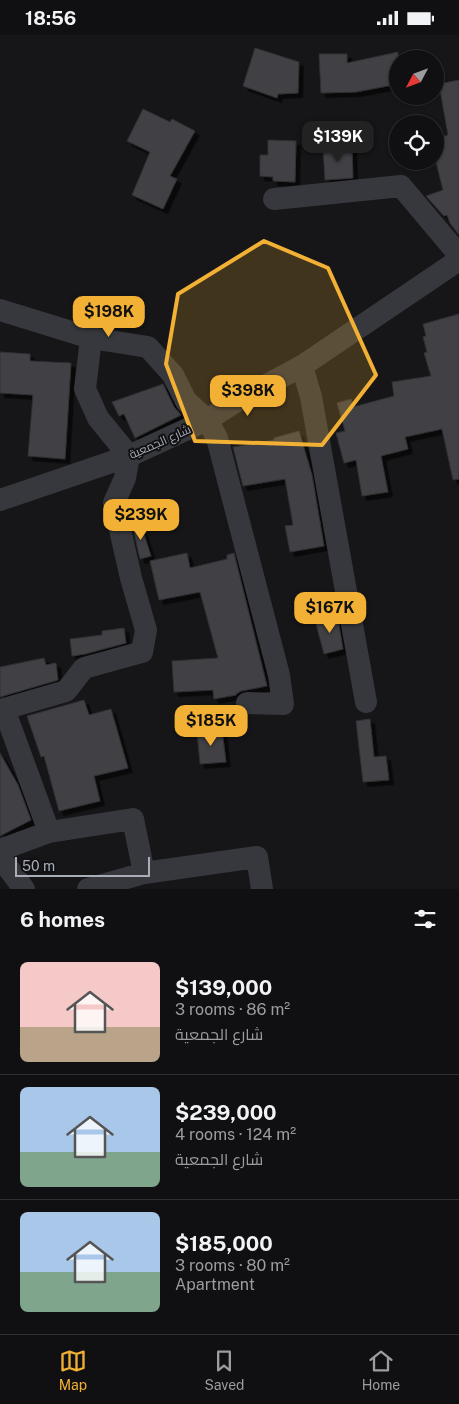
<!DOCTYPE html>
<meta charset="utf-8">
<style>
:root{--surface:#101012;--page:#19191b;--text:#f1f3f6;--muted:#9c9d9f;--line:#303032;--accent:#f2b134}
body{margin:0;font-family:"Public Sans",Cairo,sans-serif;background:var(--page);color:var(--text);height:100vh;display:flex;flex-direction:column;font-size:19px;white-space:nowrap}
*{box-sizing:border-box;margin:0}
p{font-size:16px;color:var(--muted)}
.icon{flex:none;width:28px;height:28px;fill:none;stroke:currentColor;stroke-width:2;stroke-linecap:round;stroke-linejoin:round}
.map{position:relative;height:854px;overflow:hidden}
.side{display:flex;flex-direction:column;background:var(--surface);flex:1}
.side>*{flex:none}
.needle{width:32px;rotate:229deg}
.tools{position:absolute;left:389px;top:15px;display:grid;gap:10px}
.tools a{display:grid;place-items:center;width:55px;height:55px;border-radius:50%;background:var(--surface);box-shadow:0 1px 4px #0004,0 0 0 1px var(--line);font-size:25px}
.scale{position:absolute;left:15px;bottom:12px;width:135px;box-sizing:border-box;padding-left:5px;border:2px solid #a8adb8;border-top:0;font-size:14px;line-height:18px;white-space:nowrap;color:#a8adb8;-webkit-text-stroke:4px #111113;paint-order:stroke}
.price{position:absolute;translate:-50% -42px;padding:0 11px;border-radius:10px;background:var(--accent);color:#111;font-size:16px;line-height:32px;filter:drop-shadow(0 1px 2px #0008)}
.price::after{content:'';position:absolute;left:50%;top:30px;width:15px;height:11px;margin-left:-8px;background:inherit;clip-path:polygon(0 0,100% 0,50% 100%)}
.price.active{background:#222;color:#fff}
ul{padding:0;list-style:none}
li{display:flex;align-items:center;gap:15px;height:125px;padding:0 20px}
li+li{border-top:1px solid var(--line)}
li span{display:grid;place-items:center;flex:none;width:140px;height:100px;border-radius:8px;color:#555}
li>.icon{margin-inline-start:auto}
span .icon{width:60px;height:60px;fill:#fffc;stroke-width:1}
li b{font-size:21px}
h2{display:flex;justify-content:space-between;align-items:center;height:60px;padding:0 20px;font-size:21px}
.status{display:flex;justify-content:space-between;align-items:center;height:35px;padding:0 25px;background:var(--surface);direction:ltr}
.status svg{height:14px;fill:currentColor}
.menu{display:flex;justify-content:space-around;align-items:center;height:70px;border-top:1px solid var(--line);background:var(--surface);font-size:14px;color:var(--muted)}
.menu a{display:grid;justify-items:center;gap:2px}
.menu .active{color:var(--accent)}
.map>svg:first-child{display:block}
.building{fill:#404145;stroke:#303034;filter:url(#shadow)}
.lines{fill:none;stroke-linecap:round;stroke-linejoin:round}
.minor{stroke:#37383d;stroke-width:22}
.marked{fill:#f2b134;fill-opacity:0.2;stroke:#f2b134;stroke-width:4;stroke-linejoin:round}
.labels{text-anchor:middle;dominant-baseline:central;stroke-width:4;stroke-linejoin:round;paint-order:stroke}
.street-label{font-size:12px;fill:#a8adb8;stroke:#111113}
</style>
<div class="status"><b>18:56</b><svg viewBox="0 0 49 12"><path d="M0 12V9h3v3zM5 12V6h3v6zM10 12V3h3v9zM15 12V0h3v12zM26 1h20v11H26zM47 4h2v5h-2z"/></svg></div>
<div class="map">
<svg width="459" height="854" viewBox="0 0 459 854">
<defs>
<filter id="shadow"><feDropShadow dx="4.5" dy="4.5" stdDeviation="0" flood-color="#0009"/></filter>
</defs>
<rect width="100%" height="100%" fill="#161618"/>
<path class="building" d="M255 13 299 27 298 58 278 59 277 63 243 51Z
M398 17V49L356 57 321 58 319 19H347V28Z
M459 45V200L450 188 447 180 444 181 426 161 443 155 435 123V104L448 100 439 49Z
M143 74 170 87 172 84 195 96 170 141 177 144 163 174 132 160 150 117 127 106Z
M268 105 296 106 295 147 273 146V142L260 141V120H268Z
M352 112 353 143 325 145 323 113Z
M459 279V444L453 445 442 394 405 402 408 414 381 421 388 457 362 461 356 425 344 428 336 398 345 396 337 368 351 364 353 372 394 361 392 347 431 341 424 318 427 317 423 302 426 301 423 289Z
M0 317 30 319V326L71 328 65 424 28 421 33 360 0 358Z
M163 349 174 372 181 380 135 403 124 379 119 381 112 367Z
M299 396 312 440 324 511 290 517 285 491 293 490 285 444 243 451 233 412 274 405V403Z
M140 487 151 521 140 524 132 489Z
M187 518 190 533 227 524V520L234 518 267 651 241 656 236 659V660L214 664 213 655 174 657 172 626 218 623 200 557 159 565 150 526Z
M337 579 343 614 324 619 315 585Z
M124 593 126 608 85 619 72 621 70 604 102 600V596Z
M44 623 46 630 56 628 58 645 0 662V632Z
M84 665 89 680 111 674 128 733 94 741 100 766 59 776 44 721 41 722 27 681Z
M370 684 374 722 386 721 389 745 363 747 356 686Z
M222 695 226 727 200 729 197 697Z
M0 718 18 750 31 785 0 801Z"/>
<g class="lines">
<path class="minor" d="M274 164 401 151 459 220
M0 275 91 303 85 354 98 383 129 421 125 443 114 468 131 543 146 595 142 617 84 633 66 656 4 674 49 797
M91 303 148 312 173 340 186 366 207 385 217 403 279 640 283 669 247 668
M302 331 311 362 366 667
M0 465 129 421 207 385 237 366 302 331 459 225
M0 815 49 797 133 784 144 838
M0 822 24 854
M88 854 144 838 257 822 262 854"/>
</g>
<path class="marked" d="M264 206 328 233 376 340 322 410 195 406 166 329 178 259Z"/>
<g class="labels">
<g class="street-label">
<text transform="translate(160 407) rotate(-24)">شارع الجمعية</text>
</g>
</g>
</svg>
<div class="tools">
<a><svg class="needle" viewBox="-14 -14 28 28"><path d="M0-13l5 13h-10z" fill="#e53935"/><path d="M0 13l5-13h-10z" fill="#9c9d9f"/></svg></a>
<a><svg class="icon" aria-label="locate" viewBox="0 0 24 24"><circle cx="12" cy="12" r="6"/><path d="M12 2v4M12 18v4M2 12h4M18 12h4"/></svg></a>
</div>
<div class="scale">50 m</div>
<b class="price active" style="left:338px;top:128px">$139K</b>
<b class="price" style="left:109px;top:303px">$198K</b>
<b class="price" style="left:248px;top:382px">$398K</b>
<b class="price" style="left:141px;top:506px">$239K</b>
<b class="price" style="left:330px;top:599px">$167K</b>
<b class="price" style="left:211px;top:712px">$185K</b>
</div>
<section class="side">
<h2>6 homes<svg class="icon" aria-label="filters" viewBox="0 0 24 24"><path d="M4 7h16M4 17h16"/><circle cx="9" cy="7" r="2"/><circle cx="15" cy="17" r="2"/></svg></h2>
<ul>
<li><span style="background:linear-gradient(#f6c9c9 65%,#b9a48a 0)"><svg class="icon" aria-label="home" viewBox="0 0 24 24"><path d="M3 11l9-7 9 7M6 9v11h12V9"/></svg></span><div><b>$139,000</b><p>3 rooms · 86 m²</p><p>شارع الجمعية</p></div></li>
<li><span style="background:linear-gradient(#a9c7e8 65%,#7fa58c 0)"><svg class="icon" aria-label="home" viewBox="0 0 24 24"><path d="M3 11l9-7 9 7M6 9v11h12V9"/></svg></span><div><b>$239,000</b><p>4 rooms · 124 m²</p><p>شارع الجمعية</p></div></li>
<li><span style="background:linear-gradient(#a9c7e8 60%,#7fa58c 0)"><svg class="icon" aria-label="home" viewBox="0 0 24 24"><path d="M3 11l9-7 9 7M6 9v11h12V9"/></svg></span><div><b>$185,000</b><p>3 rooms · 80 m²</p><p>Apartment</p></div></li>
</ul>
</section>
<nav class="menu">
<a class="active"><svg class="icon" aria-label="map" viewBox="0 0 24 24"><path d="M3 6l6-2 6 2 6-2v14l-6 2-6-2-6 2zM9 4v14M15 6v14"/></svg>Map</a>
<a><svg class="icon" aria-label="saved" viewBox="0 0 24 24"><path d="M7 4h10v16l-5-4-5 4z"/></svg>Saved</a>
<a><svg class="icon" aria-label="home" viewBox="0 0 24 24"><path d="M3 11l9-7 9 7M6 9v11h12V9"/></svg>Home</a>
</nav>
